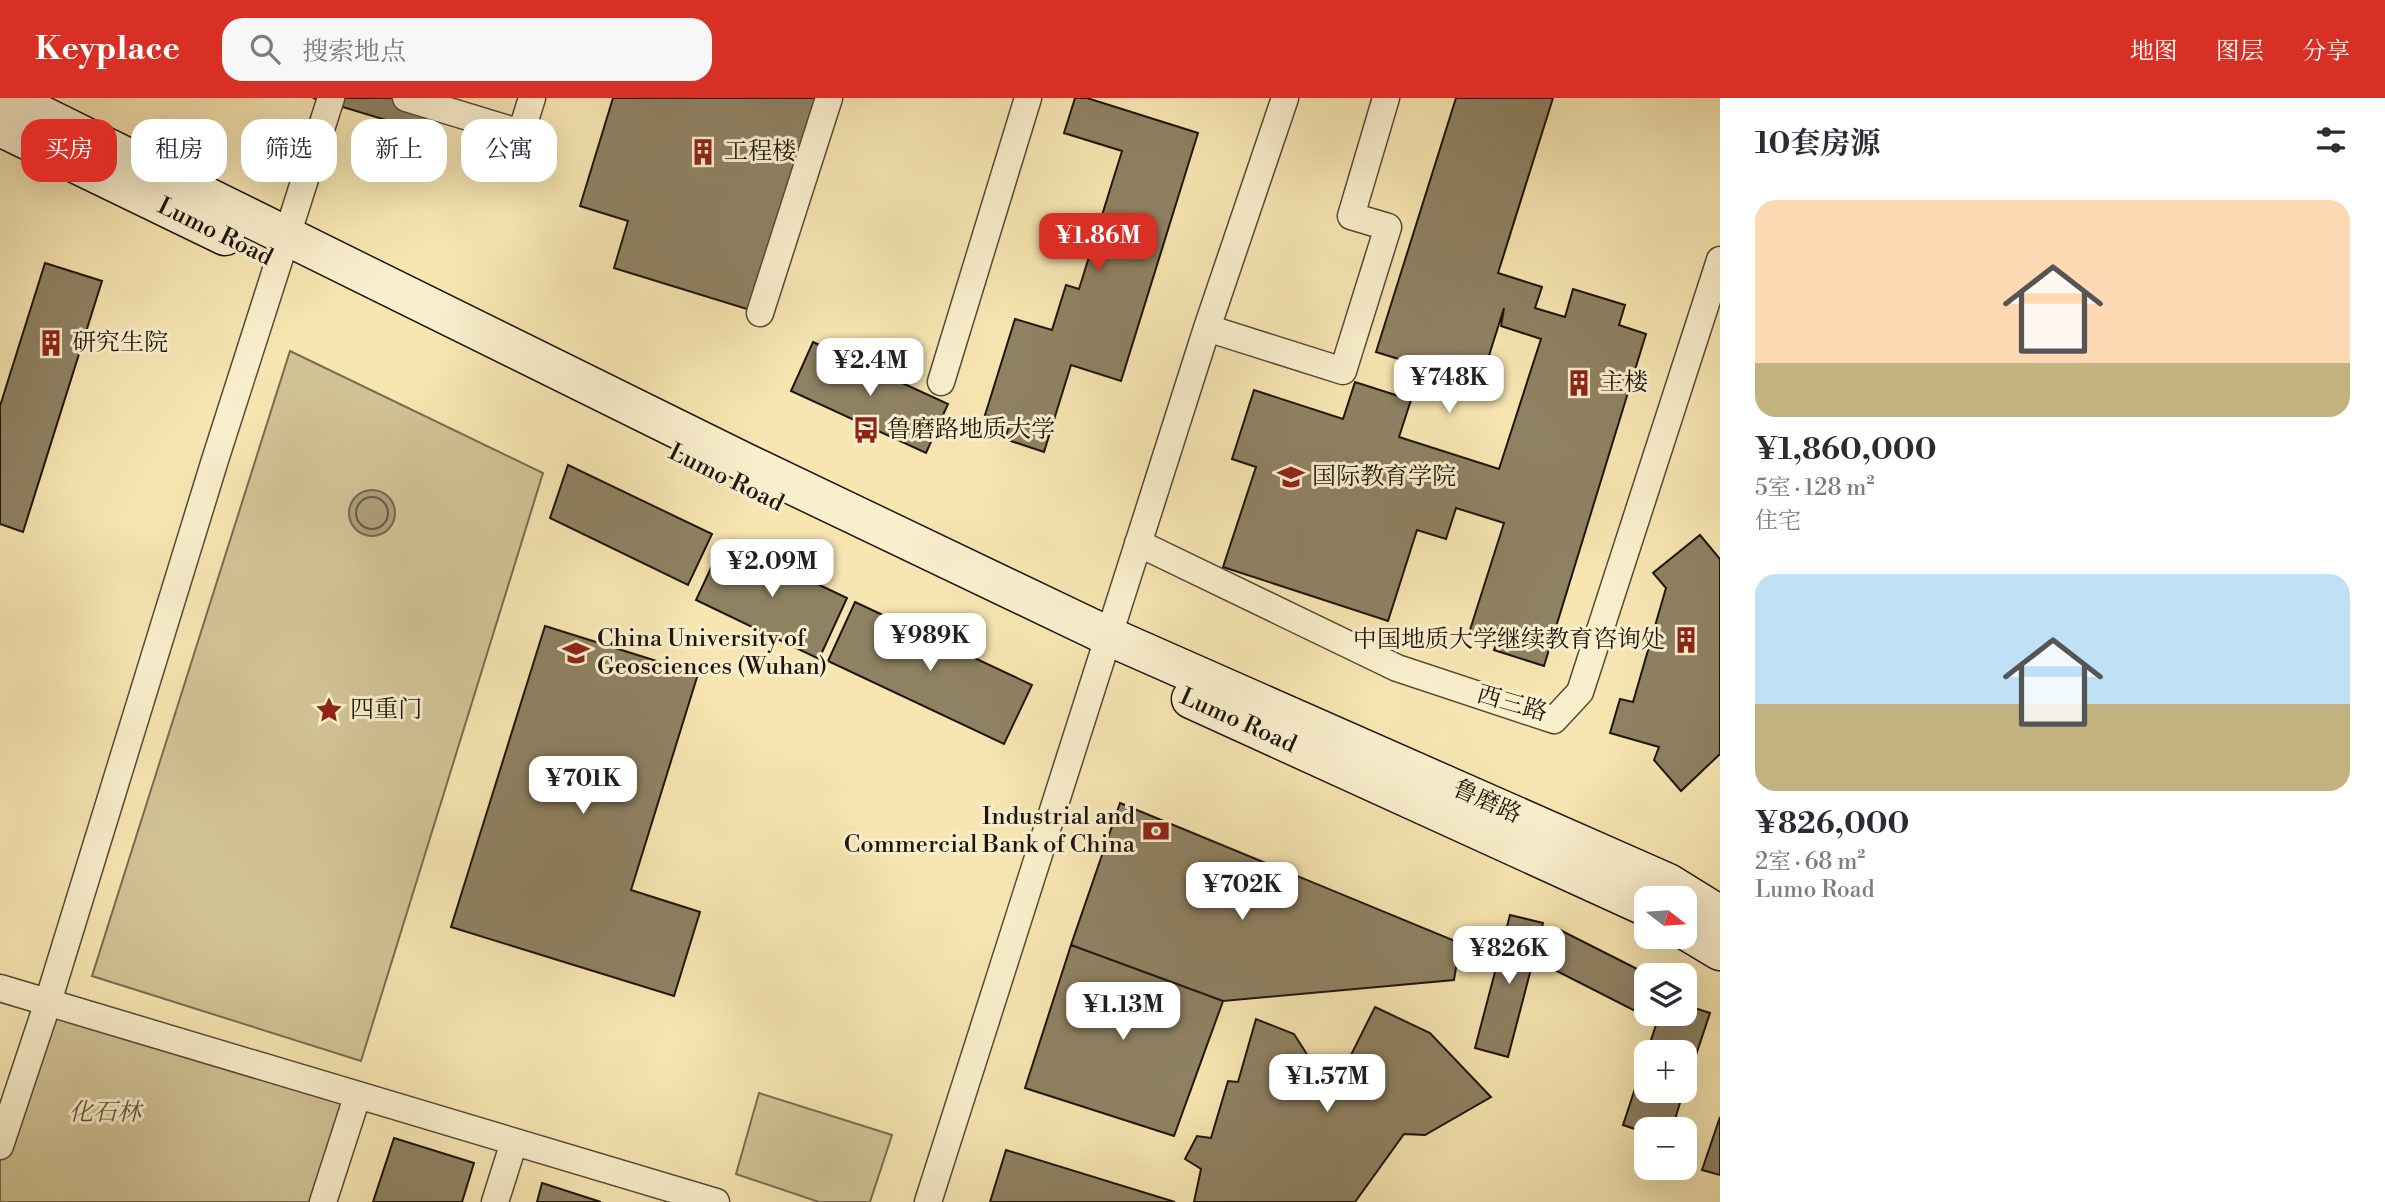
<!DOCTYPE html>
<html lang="zh">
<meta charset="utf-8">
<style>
:root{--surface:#fff;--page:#f7f7f7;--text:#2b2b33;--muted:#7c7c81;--accent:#d93025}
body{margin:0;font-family:"Libre Bodoni","Noto Serif SC",serif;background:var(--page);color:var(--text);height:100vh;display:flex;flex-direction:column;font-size:26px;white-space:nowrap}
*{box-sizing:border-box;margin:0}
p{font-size:23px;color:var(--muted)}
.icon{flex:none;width:38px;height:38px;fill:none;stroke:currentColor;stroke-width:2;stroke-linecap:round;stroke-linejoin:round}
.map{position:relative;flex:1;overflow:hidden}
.drawer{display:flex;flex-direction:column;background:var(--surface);width:665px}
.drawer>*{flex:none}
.guide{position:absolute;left:21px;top:21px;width:665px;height:63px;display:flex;gap:14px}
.needle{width:46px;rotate:107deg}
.fabs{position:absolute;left:1634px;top:788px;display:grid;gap:14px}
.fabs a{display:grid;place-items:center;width:63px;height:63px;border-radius:14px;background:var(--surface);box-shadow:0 7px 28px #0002;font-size:35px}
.price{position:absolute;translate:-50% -60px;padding:0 16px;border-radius:14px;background:#fff;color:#222;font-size:23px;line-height:46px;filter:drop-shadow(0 2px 4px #0008)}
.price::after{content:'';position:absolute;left:50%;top:42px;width:21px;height:16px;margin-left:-10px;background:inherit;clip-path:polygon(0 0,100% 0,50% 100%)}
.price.active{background:var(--accent);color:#fff}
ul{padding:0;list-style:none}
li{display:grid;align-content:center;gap:14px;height:371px;padding:0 35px}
li span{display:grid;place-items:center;height:217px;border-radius:21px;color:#555}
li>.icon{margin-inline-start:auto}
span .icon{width:126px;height:126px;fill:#fffc;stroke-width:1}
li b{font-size:30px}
h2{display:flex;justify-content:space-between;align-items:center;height:84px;padding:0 35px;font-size:30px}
.chip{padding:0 24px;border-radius:21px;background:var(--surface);box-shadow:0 7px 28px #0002;font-size:24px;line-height:63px}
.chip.active{background:var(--accent);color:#fff}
header{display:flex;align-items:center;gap:42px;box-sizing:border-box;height:98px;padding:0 35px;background:var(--accent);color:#fff}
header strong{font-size:33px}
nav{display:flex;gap:38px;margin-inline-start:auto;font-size:24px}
.search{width:490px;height:63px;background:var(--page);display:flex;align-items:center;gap:18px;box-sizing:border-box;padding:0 24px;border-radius:21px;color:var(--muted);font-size:26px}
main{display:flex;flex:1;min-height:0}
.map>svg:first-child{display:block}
.green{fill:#d2c396;stroke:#786c52;stroke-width:2}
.water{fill:#ad9f7a;stroke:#74684e;stroke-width:2}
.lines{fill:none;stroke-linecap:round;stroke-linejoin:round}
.shore{stroke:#665a44;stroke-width:2}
.building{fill:#8f8263;stroke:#1e160d;stroke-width:2}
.street-casing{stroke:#544a36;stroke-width:29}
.secondary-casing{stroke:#1e160d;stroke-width:41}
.street{stroke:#faefcd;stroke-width:26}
.secondary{stroke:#faefcd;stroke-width:38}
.labels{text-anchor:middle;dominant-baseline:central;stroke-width:6;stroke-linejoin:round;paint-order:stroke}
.poi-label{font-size:24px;fill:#1e160d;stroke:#faefcd;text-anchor:start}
.street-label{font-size:24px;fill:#1e160d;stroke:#faefcd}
.park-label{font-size:24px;font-style:italic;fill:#5d533d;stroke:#faefcd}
</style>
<header>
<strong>Keyplace</strong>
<div class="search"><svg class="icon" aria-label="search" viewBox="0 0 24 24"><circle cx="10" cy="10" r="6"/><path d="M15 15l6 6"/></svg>搜索地点</div>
<nav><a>地图</a><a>图层</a><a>分享</a></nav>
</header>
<main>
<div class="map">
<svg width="1720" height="1104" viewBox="0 0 1720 1104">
<rect width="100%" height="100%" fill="#f7e6b2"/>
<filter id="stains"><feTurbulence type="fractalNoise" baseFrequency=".00286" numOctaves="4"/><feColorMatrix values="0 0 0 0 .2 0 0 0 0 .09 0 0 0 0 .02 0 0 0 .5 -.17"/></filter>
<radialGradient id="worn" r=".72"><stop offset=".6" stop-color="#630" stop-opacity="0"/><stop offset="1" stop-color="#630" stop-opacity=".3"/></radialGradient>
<path class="green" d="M290 253 543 375 361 963 92 878Z
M48 904 357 999 323 1104H0V1048Z
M759 995 892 1037 870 1104H819L736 1076Z"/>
<path class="water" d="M349 415a23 23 0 1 1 46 0a23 23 0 1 1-46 0Z"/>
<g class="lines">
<path class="shore" d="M356 415a16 16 0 1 1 32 0a16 16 0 1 1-32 0Z"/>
</g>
<path class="building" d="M313 0H415L437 7 429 35Z
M613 0H826L760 215 614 170 628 123 580 108Z
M1075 0H1087L1198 35 1121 283 1071 267 1044 354 1005 341 1010 325 985 317 1015 221 1052 232 1066 187 1079 191 1122 53 1064 35Z
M1456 0H1553L1498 175 1542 189 1535 210 1565 219 1573 191 1625 207 1619 227 1646 236 1544 568 1494 552 1497 544 1469 535 1504 425 1456 410 1446 441 1417 432 1388 523 1223 469 1256 369 1232 361 1254 292 1343 321 1355 284 1411 302 1399 339 1499 371 1541 241 1501 228 1504 210 1480 286 1376 254Z
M45 165 102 183 23 434 0 426V308Z
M813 244 948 306 926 355 791 293Z
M568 367 712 436 688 487 550 420Z
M1700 437 1720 461V656L1681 693 1654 662 1659 649 1610 635 1620 601 1633 604 1666 490 1653 475Z
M724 442 847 500 819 561 696 502Z
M855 504 1032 587 1004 646 828 563Z
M545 528 698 576 631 792 700 814 674 898 451 829Z
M1120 705 1460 845 1454 882 1223 903 1071 847Z
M1510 817 1543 825 1508 959 1475 950Z
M1560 832 1649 877H1647L1645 918 1543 866Z
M1071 847 1223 903 1174 1038 1025 990Z
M1685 907 1710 915 1685 990V954H1647L1660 915H1685Z
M1375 909 1430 935 1491 999 1425 1037 1404 1036 1355 1104H1194L1201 1071 1185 1061 1197 1038 1211 1040 1228 983 1238 984 1256 921 1294 936 1310 961 1344 971Z
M1647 954V992H1684L1672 1031H1647V1035L1623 1027Z
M1720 1019V1077L1702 1072Z
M394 1040 474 1065 462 1104H373Z
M1006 1052 1175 1104H990Z
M542 1085 601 1104H537Z"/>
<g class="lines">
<defs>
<path id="street" d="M406 0 521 35 532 0
M760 215 829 0
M1207 230 1343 273 1388 129 1351 118 1386 0
M941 284 1028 0
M1138 445 1397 570 1554 622 1580 594 1720 162
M0 890 716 1104
M0 1048 48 904 215 362 331 0
M323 1104 357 999
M495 1104 514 1044
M928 1104 1207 230 1285 0"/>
<path id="secondary" d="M7 0 742 363 1108 538 1668 785 1720 817
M0 29 225 138
M1191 601 1647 809
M1685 832 1720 853"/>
</defs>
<use href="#street" class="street-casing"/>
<use href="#secondary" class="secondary-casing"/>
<use href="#street" class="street"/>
<use href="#secondary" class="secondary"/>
</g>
<defs>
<symbol id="building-bare" viewBox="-9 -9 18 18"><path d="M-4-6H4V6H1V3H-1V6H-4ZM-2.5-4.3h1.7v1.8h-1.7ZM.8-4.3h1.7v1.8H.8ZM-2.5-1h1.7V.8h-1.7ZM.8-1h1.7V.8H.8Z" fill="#8f2418" stroke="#faefcd" stroke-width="2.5" paint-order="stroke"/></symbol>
<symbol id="bus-bare" viewBox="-9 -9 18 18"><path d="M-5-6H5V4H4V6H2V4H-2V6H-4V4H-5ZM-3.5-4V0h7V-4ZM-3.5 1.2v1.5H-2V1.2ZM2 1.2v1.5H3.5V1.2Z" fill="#8f2418" stroke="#faefcd" stroke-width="2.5" paint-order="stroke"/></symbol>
<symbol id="university-bare" viewBox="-9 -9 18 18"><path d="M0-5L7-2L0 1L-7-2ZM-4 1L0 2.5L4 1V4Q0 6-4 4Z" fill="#8f2418" stroke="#faefcd" stroke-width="2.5" paint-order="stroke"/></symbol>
<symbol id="sight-bare" viewBox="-9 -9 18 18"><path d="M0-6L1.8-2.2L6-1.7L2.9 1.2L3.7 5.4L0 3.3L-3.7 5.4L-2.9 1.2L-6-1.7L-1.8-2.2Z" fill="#8f2418" stroke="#faefcd" stroke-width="2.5" paint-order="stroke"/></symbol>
<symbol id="bank-bare" viewBox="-9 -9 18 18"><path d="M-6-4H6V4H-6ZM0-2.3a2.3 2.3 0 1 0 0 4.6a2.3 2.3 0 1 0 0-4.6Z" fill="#8f2418" stroke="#faefcd" stroke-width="2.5" paint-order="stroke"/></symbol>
</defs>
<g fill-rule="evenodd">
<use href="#building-bare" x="684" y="35" width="38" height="38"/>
<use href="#building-bare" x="32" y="226" width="38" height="38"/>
<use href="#building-bare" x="1560" y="266" width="38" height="38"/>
<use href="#bus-bare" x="847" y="313" width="38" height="38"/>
<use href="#university-bare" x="1272" y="360" width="38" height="38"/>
<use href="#building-bare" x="1667" y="523" width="38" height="38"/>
<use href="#university-bare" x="557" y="536" width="38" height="38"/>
<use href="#sight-bare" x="310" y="593" width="38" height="38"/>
<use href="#bank-bare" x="1137" y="714" width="38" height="38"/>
</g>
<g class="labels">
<g class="poi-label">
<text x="724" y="54">工程楼</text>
<text x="72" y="245">研究生院</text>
<text x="1600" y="285">主楼</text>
<text x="887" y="332">鲁磨路地质大学</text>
<text x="1312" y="379">国际教育学院</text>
<text x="597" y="541">China University of<tspan x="597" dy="28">Geosciences (Wuhan)</tspan></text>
<text x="1665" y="542" text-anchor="end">中国地质大学继续教育咨询处</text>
<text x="350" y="612">四重门</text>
<text x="1135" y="719" text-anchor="end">Industrial and<tspan x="1135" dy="28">Commercial Bank of China</tspan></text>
</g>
<g class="street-label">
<text transform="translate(215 134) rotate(26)">Lumo Road</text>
<text transform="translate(726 380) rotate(26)">Lumo Road</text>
<text transform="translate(1512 606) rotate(16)">西三路</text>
<text transform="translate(1238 623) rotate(24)">Lumo Road</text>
<text transform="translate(1487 704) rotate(24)">鲁磨路</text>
</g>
<g class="park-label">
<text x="105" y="1015">化石林</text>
</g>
</g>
<rect width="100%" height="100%" filter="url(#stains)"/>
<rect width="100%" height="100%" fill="url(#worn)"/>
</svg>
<div class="fabs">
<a><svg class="needle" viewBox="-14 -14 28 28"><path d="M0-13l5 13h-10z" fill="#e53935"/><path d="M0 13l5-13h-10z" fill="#7c7c81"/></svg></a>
<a><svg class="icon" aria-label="layers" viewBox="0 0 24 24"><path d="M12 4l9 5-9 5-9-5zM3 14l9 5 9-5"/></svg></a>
<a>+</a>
<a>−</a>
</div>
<b class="price active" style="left:1098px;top:175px">¥1.86M</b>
<b class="price" style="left:870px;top:300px">¥2.4M</b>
<b class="price" style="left:1449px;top:317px">¥748K</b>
<b class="price" style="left:772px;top:501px">¥2.09M</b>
<b class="price" style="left:930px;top:575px">¥989K</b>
<b class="price" style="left:583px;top:718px">¥701K</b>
<b class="price" style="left:1242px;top:824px">¥702K</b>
<b class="price" style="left:1509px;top:888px">¥826K</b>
<b class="price" style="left:1123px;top:944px">¥1.13M</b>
<b class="price" style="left:1327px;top:1016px">¥1.57M</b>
<div class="guide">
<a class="chip active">买房</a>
<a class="chip">租房</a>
<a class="chip">筛选</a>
<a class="chip">新上</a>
<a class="chip">公寓</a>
</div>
</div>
<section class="drawer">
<h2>10套房源<svg class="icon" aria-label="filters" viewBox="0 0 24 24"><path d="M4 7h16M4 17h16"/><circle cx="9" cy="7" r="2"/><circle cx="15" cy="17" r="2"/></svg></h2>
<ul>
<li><span style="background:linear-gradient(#ffd9b3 75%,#c2b280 0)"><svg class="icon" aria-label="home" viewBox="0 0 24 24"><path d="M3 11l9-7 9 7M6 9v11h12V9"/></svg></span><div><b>¥1,860,000</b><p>5室 · 128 m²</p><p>住宅</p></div></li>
<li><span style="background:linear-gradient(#bfe0f5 60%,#c2b280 0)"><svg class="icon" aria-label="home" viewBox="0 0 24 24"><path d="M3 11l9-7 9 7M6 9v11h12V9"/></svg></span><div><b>¥826,000</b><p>2室 · 68 m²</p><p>Lumo Road</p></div></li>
</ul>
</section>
</main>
